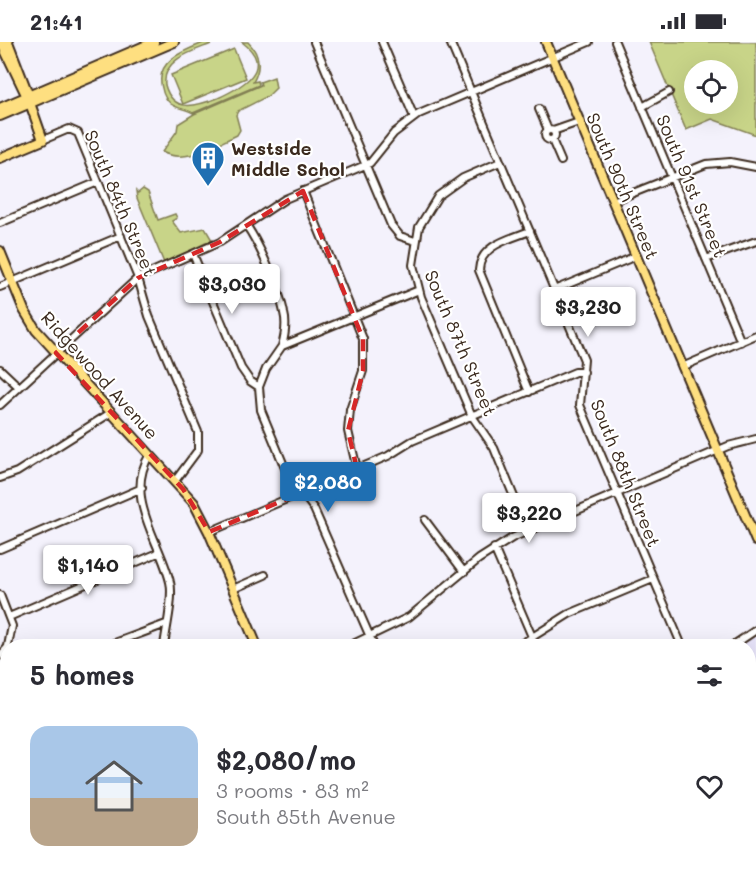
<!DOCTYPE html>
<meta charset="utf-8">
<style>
:root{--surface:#fff;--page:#f7f7f7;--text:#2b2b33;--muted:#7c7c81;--accent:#1f6fb2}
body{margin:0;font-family:Mali,sans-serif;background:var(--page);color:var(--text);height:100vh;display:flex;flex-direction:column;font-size:22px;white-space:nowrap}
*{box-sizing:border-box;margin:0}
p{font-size:20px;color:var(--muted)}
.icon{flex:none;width:33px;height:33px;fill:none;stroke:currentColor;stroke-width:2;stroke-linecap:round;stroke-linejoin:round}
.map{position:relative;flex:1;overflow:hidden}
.sheet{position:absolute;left:0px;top:597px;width:756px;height:234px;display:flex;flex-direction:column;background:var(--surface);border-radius:24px 24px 0 0;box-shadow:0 6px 24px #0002}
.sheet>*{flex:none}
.tools{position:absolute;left:684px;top:18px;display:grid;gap:12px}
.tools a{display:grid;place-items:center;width:54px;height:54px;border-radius:50%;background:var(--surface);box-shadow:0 6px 24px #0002;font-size:30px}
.price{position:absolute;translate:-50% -51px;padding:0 14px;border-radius:6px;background:#fff;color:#222;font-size:20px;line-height:39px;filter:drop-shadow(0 2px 3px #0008)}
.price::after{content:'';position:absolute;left:50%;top:36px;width:18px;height:14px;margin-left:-9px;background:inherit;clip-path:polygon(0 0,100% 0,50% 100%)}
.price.active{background:var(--accent);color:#fff}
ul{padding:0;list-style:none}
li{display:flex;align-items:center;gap:18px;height:150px;padding:0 30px}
li span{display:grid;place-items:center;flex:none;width:168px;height:120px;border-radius:18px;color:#555}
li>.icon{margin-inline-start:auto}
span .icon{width:72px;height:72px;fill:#fffc;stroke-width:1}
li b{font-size:26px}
h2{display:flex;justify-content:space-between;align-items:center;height:72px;padding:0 30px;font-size:26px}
.status{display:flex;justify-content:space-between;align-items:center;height:42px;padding:0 30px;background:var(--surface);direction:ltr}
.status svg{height:16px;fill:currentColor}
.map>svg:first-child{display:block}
.built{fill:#e6e2f8}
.green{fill:#c8d488;stroke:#827f53;stroke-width:1.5;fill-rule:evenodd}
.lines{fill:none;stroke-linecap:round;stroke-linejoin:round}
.minor-casing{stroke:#3b2a1e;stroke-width:10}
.major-casing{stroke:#3b2a1e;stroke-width:12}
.minor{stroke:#fff;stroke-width:6}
.major{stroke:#fedf80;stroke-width:8}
.marked{fill:none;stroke:#d62828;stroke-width:4.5;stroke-dasharray:12 8;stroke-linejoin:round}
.labels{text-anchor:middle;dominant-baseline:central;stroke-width:4.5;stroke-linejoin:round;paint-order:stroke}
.poi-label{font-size:18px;font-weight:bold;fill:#3b2a1e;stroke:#fff;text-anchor:start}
.street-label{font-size:18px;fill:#3b2a1e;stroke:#fff}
</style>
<div class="status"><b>21:41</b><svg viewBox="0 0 49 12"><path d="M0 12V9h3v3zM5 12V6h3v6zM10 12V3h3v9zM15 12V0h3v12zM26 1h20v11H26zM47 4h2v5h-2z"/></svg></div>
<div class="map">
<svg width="756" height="831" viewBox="0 0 756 831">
<rect width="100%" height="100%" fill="#f4f2fc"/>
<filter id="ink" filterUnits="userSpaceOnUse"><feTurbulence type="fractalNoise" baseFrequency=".0167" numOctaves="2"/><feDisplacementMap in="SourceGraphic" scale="12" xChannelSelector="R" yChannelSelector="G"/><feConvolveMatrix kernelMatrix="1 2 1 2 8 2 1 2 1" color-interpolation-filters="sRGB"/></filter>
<g filter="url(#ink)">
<path class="built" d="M756 588V781L749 785 748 604H732Z
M596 824H693L694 831H600Z"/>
<path class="green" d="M206 0H216C196 9 162 15 165 43 173 72 197 64 218 56 242 45 276 26 242 0H248C260 12 261 26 253 40L258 39 259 43 193 71C187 67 178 67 171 62 166 58 163 52 162 46 154 18 186 8 206 0Z
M649 0H756V93L712 77 686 88ZM694 28H728V62H694Z
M234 7 246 36 183 62 171 33Z
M274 35 276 46 268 54 238 69 236 73 240 88 237 93C214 103 186 123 162 110L177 89 178 82 194 72 261 43 260 40Z
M143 147 148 150 158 178 175 172 177 176 172 179 181 191 205 186 212 198 164 221 137 156 136 149 138 151Z"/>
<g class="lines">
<defs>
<path id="minor" d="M314 0 391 183 400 194 415 199
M382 0 414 75
M450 0 584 318 580 363 682 604
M615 0 741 300
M642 65 669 50
M539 67 548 88
M545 93a5 5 0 1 1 10 0a5 5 0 1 1-10 0Z
M553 89 579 80
M43 98 69 87 78 91 138 236 149 274 198 390V408L175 439
M552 98 561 119
M500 120 463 136 438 154 419 185 413 223 421 255 472 374 494 406 528 489
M303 149 363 297V329L350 368 348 389 357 427
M613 159 706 122 730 120 756 125
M0 181 98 140
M246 183C259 201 280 249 284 271 287 282 285 293 282 304
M193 212 241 326 250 339 259 345
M706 217 756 199
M0 245 121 194
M554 248 636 214
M682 325 756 293
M0 327 19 345
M529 350 479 228C480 203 510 197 530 189
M0 363 138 236 220 200 285 157 370 121 394 91 419 72 589 0
M150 412C123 456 160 498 170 540 174 555 166 587 164 604
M0 436 17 430 112 370
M425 478 464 530
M209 490 388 414 412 399 575 330H584
M494 506 536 604
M0 507 142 446
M233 547 265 533
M0 553 12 584 8 604
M9 575 158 511
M107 604 166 582
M349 604 409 575 479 517 512 496 728 404 756 397
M374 604 314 467 287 431 261 368 259 345 266 327 282 304 419 248
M518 604 569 572 653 537
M732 604 756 588
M0 614 8 605
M0 638 8 655
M0 728 8 724
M78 824 82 831
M190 824 193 831
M281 824 284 831
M596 824 600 831
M134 831 151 824
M403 831 417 824"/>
<path id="major" d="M8 0 30 57
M546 0 756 499
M0 66 154 0
M0 74 174 0
M0 116 43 98 30 61 1 0
M0 209 24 268 36 288 194 461 209 490 257 604
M349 824 352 831"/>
</defs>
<use href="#minor" class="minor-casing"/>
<use href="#major" class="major-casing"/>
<use href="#minor" class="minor"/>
<use href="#major" class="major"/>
</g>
</g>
<path class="marked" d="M303 149 363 297V329L348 389 357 427 209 490 183 447 56 311 138 236 220 200Z"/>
<defs>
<symbol id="building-pin" viewBox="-11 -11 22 30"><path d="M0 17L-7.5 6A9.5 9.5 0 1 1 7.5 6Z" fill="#1f6fb2" stroke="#fff"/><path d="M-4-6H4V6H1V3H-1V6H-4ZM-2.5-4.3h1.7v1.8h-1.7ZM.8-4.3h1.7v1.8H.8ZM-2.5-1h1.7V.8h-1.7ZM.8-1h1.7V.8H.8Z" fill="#fff"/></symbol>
</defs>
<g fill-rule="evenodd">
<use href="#building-pin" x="189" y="97" width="38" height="52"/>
</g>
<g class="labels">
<g class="poi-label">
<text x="231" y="106">Westside<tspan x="231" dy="21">Middle Schol</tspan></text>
</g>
<g class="street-label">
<text transform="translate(623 144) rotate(67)">South 90th Street</text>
<text transform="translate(692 144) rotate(67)">South 91st Street</text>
<text transform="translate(121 161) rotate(67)">South 84th Street</text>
<text transform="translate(461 301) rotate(67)">South 87th Street</text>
<text transform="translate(100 333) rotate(48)">Ridgewood Avenue</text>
<text transform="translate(626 431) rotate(68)">South 88th Street</text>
</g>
</g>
</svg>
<div class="tools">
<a><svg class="icon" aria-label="locate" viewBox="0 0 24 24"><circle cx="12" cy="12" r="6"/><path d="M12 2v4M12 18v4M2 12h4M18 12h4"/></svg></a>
</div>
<b class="price" style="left:232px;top:273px">$3,030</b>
<b class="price" style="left:588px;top:296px">$3,230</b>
<b class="price active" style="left:328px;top:471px">$2,080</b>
<b class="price" style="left:529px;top:502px">$3,220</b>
<b class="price" style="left:88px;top:554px">$1,140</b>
<section class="sheet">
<h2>5 homes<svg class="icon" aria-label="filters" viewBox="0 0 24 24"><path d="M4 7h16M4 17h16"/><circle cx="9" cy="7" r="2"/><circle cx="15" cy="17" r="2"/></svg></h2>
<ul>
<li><span style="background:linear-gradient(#a9c7e8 60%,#b9a48a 0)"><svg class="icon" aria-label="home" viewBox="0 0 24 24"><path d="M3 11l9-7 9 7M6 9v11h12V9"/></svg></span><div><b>$2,080/mo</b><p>3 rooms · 83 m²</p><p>South 85th Avenue</p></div><svg class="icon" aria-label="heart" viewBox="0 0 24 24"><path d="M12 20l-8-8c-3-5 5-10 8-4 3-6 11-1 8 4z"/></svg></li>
</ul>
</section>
</div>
